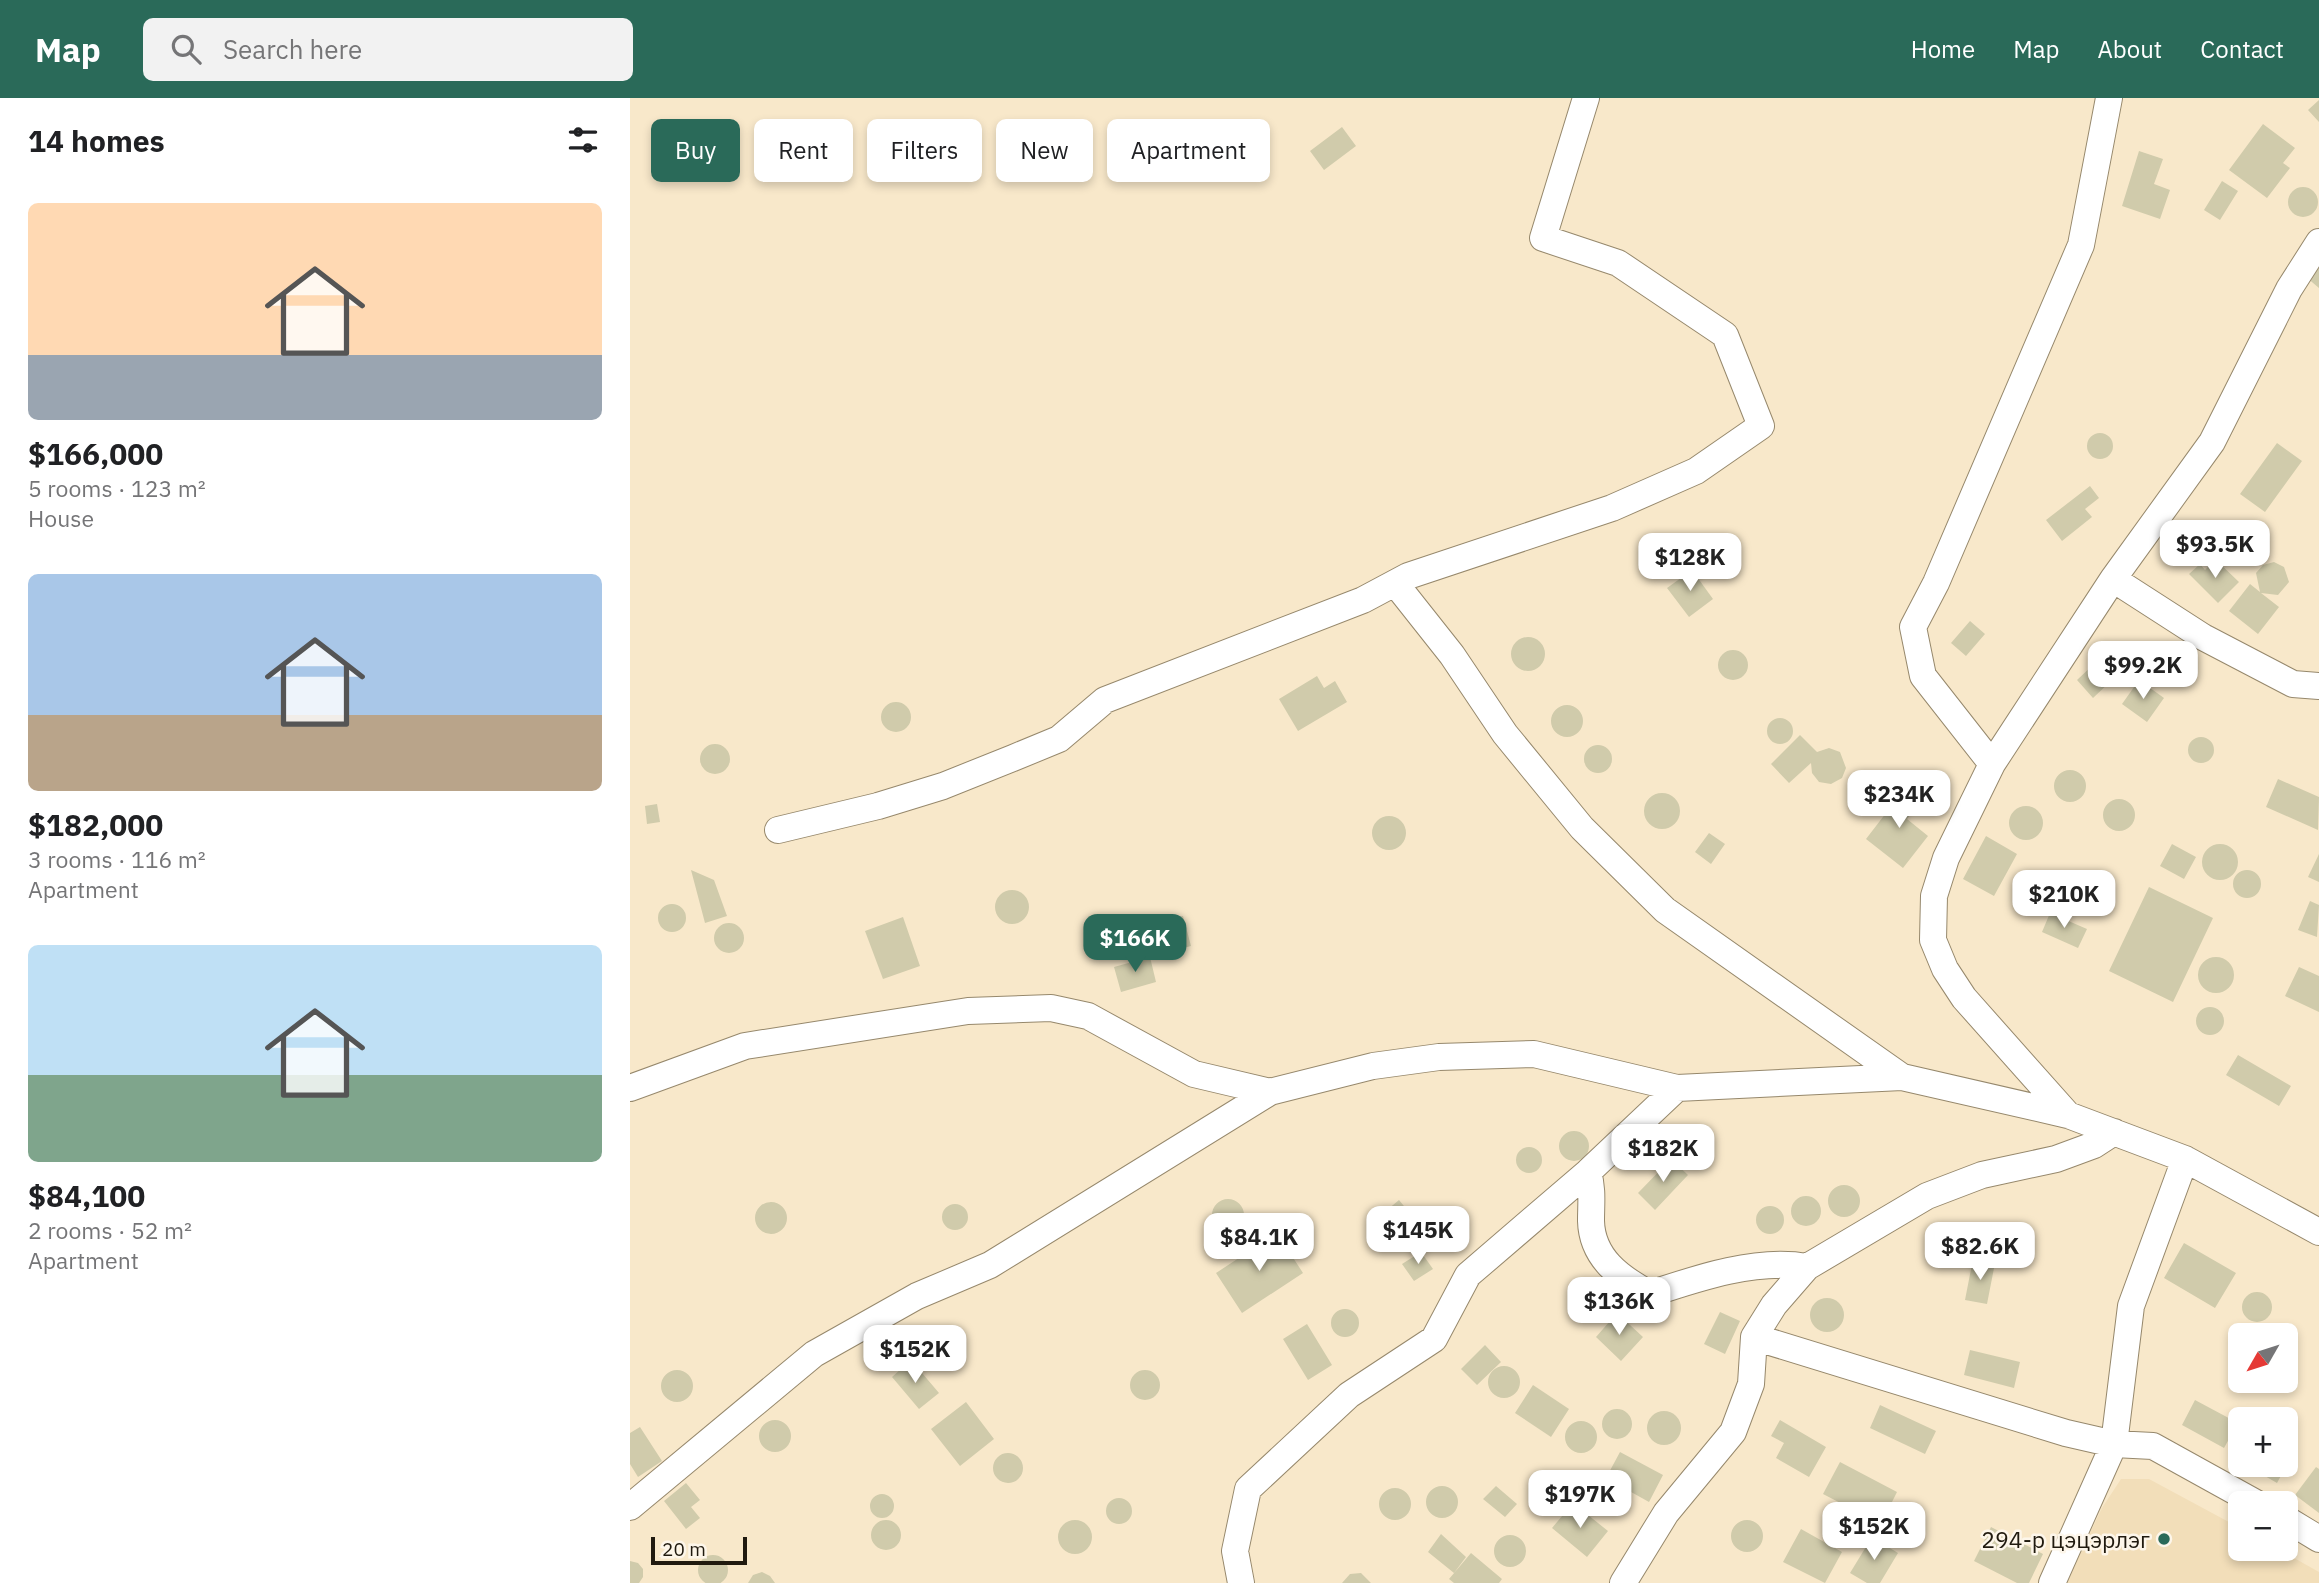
<!DOCTYPE html>
<meta charset="utf-8">
<style>
:root{--surface:#fff;--page:#f2f2f2;--text:#202124;--muted:#757577;--accent:#2a6a59}
body{margin:0;font-family:"IBM Plex Sans",sans-serif;background:var(--page);color:var(--text);height:100vh;display:flex;flex-direction:column;font-size:26px;white-space:nowrap}
*{box-sizing:border-box;margin:0}
p{font-size:23px;color:var(--muted)}
.icon{flex:none;width:38px;height:38px;fill:none;stroke:currentColor;stroke-width:2;stroke-linecap:round;stroke-linejoin:round}
.map{position:relative;flex:1;overflow:hidden}
.drawer{display:flex;flex-direction:column;background:var(--surface);width:630px}
.drawer>*{flex:none}
.banner{position:absolute;left:21px;top:21px;width:665px;height:63px;display:flex;gap:14px}
.needle{width:46px;rotate:231deg}
.buttons{position:absolute;left:1598px;top:1225px;display:grid;gap:14px}
.buttons a{display:grid;place-items:center;width:70px;height:70px;border-radius:10px;background:var(--surface);box-shadow:0 4px 10px #0003;font-size:35px}
.scale{position:absolute;left:21px;bottom:18px;width:96px;box-sizing:border-box;padding-left:7px;border:4px solid #201a0f;border-top:0;font-size:19px;line-height:24px;white-space:nowrap;color:#201a0f;-webkit-text-stroke:5px #fdf6ea;paint-order:stroke}
.price{position:absolute;translate:-50% -60px;padding:0 16px;border-radius:14px;background:#fff;color:#222;font-size:23px;line-height:46px;filter:drop-shadow(0 2px 4px #0008)}
.price::after{content:'';position:absolute;left:50%;top:42px;width:21px;height:16px;margin-left:-10px;background:inherit;clip-path:polygon(0 0,100% 0,50% 100%)}
.price.on{background:var(--accent);color:#fff}
ul{padding:0;list-style:none}
li{display:grid;align-content:center;gap:14px;height:371px;padding:0 28px}
li span{display:grid;place-items:center;height:217px;border-radius:10px;color:#555}
li>.icon{margin-inline-start:auto}
span .icon{width:126px;height:126px;fill:#fffc;stroke-width:1}
li b{font-size:30px}
h2{display:flex;justify-content:space-between;align-items:center;height:84px;padding:0 28px;font-size:30px}
.chip{padding:0 24px;border-radius:10px;background:var(--surface);box-shadow:0 4px 10px #0003;font-size:24px;line-height:63px}
.chip.on{background:var(--accent);color:#fff}
header{display:flex;align-items:center;gap:42px;box-sizing:border-box;height:98px;padding:0 35px;background:var(--accent);color:#fff}
header strong{font-size:33px}
nav{display:flex;gap:38px;margin-inline-start:auto;font-size:24px}
.search{width:490px;height:63px;background:var(--page);display:flex;align-items:center;gap:18px;box-sizing:border-box;padding:0 24px;border-radius:10px;color:var(--muted);font-size:26px}
main{display:flex;flex:1;min-height:0}
.map>svg:first-child{display:block}
.built{fill:#f2deb9}
.building{fill:#d0cbab}
.lines{fill:none;stroke-linecap:round;stroke-linejoin:round}
.minor-casing{stroke:#96886c;stroke-width:28}
.minor{stroke:#fff;stroke-width:26}
.poi-dot{fill:#2a6a59;stroke:#fdf6ea;stroke-width:2.5}
.labels{text-anchor:middle;dominant-baseline:central;stroke-width:5;stroke-linejoin:round;paint-order:stroke}
.poi-label{font-size:23px;fill:#201a0f;stroke:#fdf6ea;text-anchor:end}
</style>
<header>
<strong>Map</strong>
<div class="search"><svg class="icon" aria-label="search" viewBox="0 0 24 24"><circle cx="10" cy="10" r="6"/><path d="M15 15l6 6"/></svg>Search here</div>
<nav><a>Home</a><a>Map</a><a>About</a><a>Contact</a></nav>
</header>
<main>
<section class="drawer">
<h2>14 homes<svg class="icon" aria-label="filters" viewBox="0 0 24 24"><path d="M4 7h16M4 17h16"/><circle cx="9" cy="7" r="2"/><circle cx="15" cy="17" r="2"/></svg></h2>
<ul>
<li><span style="background:linear-gradient(#ffd9b3 70%,#9aa5b1 0)"><svg class="icon" aria-label="home" viewBox="0 0 24 24"><path d="M3 11l9-7 9 7M6 9v11h12V9"/></svg></span><div><b>$166,000</b><p>5 rooms · 123 m²</p><p>House</p></div></li>
<li><span style="background:linear-gradient(#a9c7e8 65%,#b9a48a 0)"><svg class="icon" aria-label="home" viewBox="0 0 24 24"><path d="M3 11l9-7 9 7M6 9v11h12V9"/></svg></span><div><b>$182,000</b><p>3 rooms · 116 m²</p><p>Apartment</p></div></li>
<li><span style="background:linear-gradient(#bfe0f5 60%,#7fa58c 0)"><svg class="icon" aria-label="home" viewBox="0 0 24 24"><path d="M3 11l9-7 9 7M6 9v11h12V9"/></svg></span><div><b>$84,100</b><p>2 rooms · 52 m²</p><p>Apartment</p></div></li>
</ul>
</section>
<div class="map">
<svg width="1689" height="1485" viewBox="0 0 1689 1485">
<rect width="100%" height="100%" fill="#f8e8ca"/>
<path class="built" d="M1491 1381H1519L1610 1430V1451H1648L1689 1474V1485H1436L1472 1410Z"/>
<path class="building" d="M1689 2V24L1678 12Z
M1633 26 1665 50 1653 65 1660 70 1637 100 1599 72Z
M712 29 726 48 694 72 680 53Z
M1509 53 1533 61 1524 86 1540 92 1530 121 1492 108Z
M1592 83 1608 93 1590 122 1574 112Z
M1658 104a15 15 0 1 1 30 0a15 15 0 1 1-30 0Z
M1689 162V190L1676 179Z
M1457 348a13 13 0 1 1 26 0a13 13 0 1 1-26 0Z
M1647 345 1672 363 1635 414 1610 396Z
M1460 388 1469 400 1455 411 1462 419 1432 443 1416 422Z
M1015 465a13 13 0 1 1 26 0a13 13 0 1 1-26 0Z
M1585 461 1609 484 1588 505 1559 476 1570 466 1575 472Z
M1644 464 1654 469 1659 484 1648 497 1631 495 1649 509 1628 536 1599 513 1620 486 1630 494 1626 475 1633 467Z
M1062 472 1083 501 1059 519 1037 490Z
M1340 523 1355 536 1336 558 1321 545Z
M881 556a17 17 0 1 1 34 0a17 17 0 1 1-34 0Z
M1088 567a15 15 0 1 1 30 0a15 15 0 1 1-30 0Z
M1465 565 1481 583 1463 600 1447 582Z
M687 578 694 590 705 583 717 604 668 633 649 601Z
M1509 582 1534 600 1517 624 1492 606Z
M251 619a15 15 0 1 1 30 0a15 15 0 1 1-30 0Z
M921 623a16 16 0 1 1 32 0a16 16 0 1 1-32 0Z
M1137 633a13 13 0 1 1 26 0a13 13 0 1 1-26 0Z
M1170 637 1187 654 1199 650 1210 654 1216 670 1212 680 1201 686 1189 684 1182 675 1181 665 1159 685 1141 666Z
M1558 652a13 13 0 1 1 26 0a13 13 0 1 1-26 0Z
M70 661a15 15 0 1 1 30 0a15 15 0 1 1-30 0Z
M954 661a14 14 0 1 1 28 0a14 14 0 1 1-28 0Z
M1424 688a16 16 0 1 1 32 0a16 16 0 1 1-32 0Z
M1648 681 1689 699 1688 732 1636 709Z
M1276 689 1292 702 1277 721 1298 738 1273 770 1236 741Z
M1014 713a18 18 0 1 1 36 0a18 18 0 1 1-36 0Z
M1473 717a16 16 0 1 1 32 0a16 16 0 1 1-32 0Z
M27 706 30 724 17 726 15 708Z
M1379 725a17 17 0 1 1 34 0a17 17 0 1 1-34 0Z
M742 735a17 17 0 1 1 34 0a17 17 0 1 1-34 0Z
M1079 735 1095 746 1081 766 1065 754Z
M1356 738 1387 756 1364 798 1333 781Z
M1542 746 1566 759 1554 781 1530 768Z
M1572 764a18 18 0 1 1 36 0a18 18 0 1 1-36 0Z
M1689 756V784L1678 779Z
M1603 786a14 14 0 1 1 28 0a14 14 0 1 1-28 0Z
M61 772 84 782 97 818 75 825Z
M1519 789 1583 820 1543 904 1479 873Z
M365 809a17 17 0 1 1 34 0a17 17 0 1 1-34 0Z
M1680 803 1689 807 1687 839 1668 832Z
M28 820a14 14 0 1 1 28 0a14 14 0 1 1-28 0Z
M1420 815 1457 831 1448 850 1412 834Z
M553 818 561 848 543 853 535 823Z
M273 819 290 868 253 881 235 833Z
M84 840a15 15 0 1 1 30 0a15 15 0 1 1-30 0Z
M520 859 526 884 491 894 484 869Z
M1568 877a18 18 0 1 1 36 0a18 18 0 1 1-36 0Z
M1669 869 1689 878V914L1655 898Z
M1566 923a14 14 0 1 1 28 0a14 14 0 1 1-28 0Z
M1608 957 1661 988 1649 1008 1596 977Z
M929 1048a15 15 0 1 1 30 0a15 15 0 1 1-30 0Z
M886 1062a13 13 0 1 1 26 0a13 13 0 1 1-26 0Z
M1041 1061 1058 1077 1025 1112 1008 1095Z
M1198 1103a16 16 0 1 1 32 0a16 16 0 1 1-32 0Z
M1161 1113a15 15 0 1 1 30 0a15 15 0 1 1-30 0Z
M582 1117a16 16 0 1 1 32 0a16 16 0 1 1-32 0Z
M769 1102 796 1135 772 1154 745 1122Z
M125 1120a16 16 0 1 1 32 0a16 16 0 1 1-32 0Z
M312 1119a13 13 0 1 1 26 0a13 13 0 1 1-26 0Z
M1126 1122a14 14 0 1 1 28 0a14 14 0 1 1-28 0Z
M647 1135 673 1175 612 1215 586 1175Z
M1554 1145 1606 1175 1585 1210 1534 1180Z
M791 1154 803 1171 784 1183 772 1166Z
M1343 1161 1365 1165 1357 1206 1335 1202Z
M1612 1209a15 15 0 1 1 30 0a15 15 0 1 1-30 0Z
M1180 1217a17 17 0 1 1 34 0a17 17 0 1 1-34 0Z
M701 1225a14 14 0 1 1 28 0a14 14 0 1 1-28 0Z
M1090 1214 1110 1223 1095 1256 1074 1246Z
M987 1215 1013 1239 991 1263 966 1239Z
M677 1226 702 1267 678 1282 653 1241Z
M855 1247 871 1264 847 1287 831 1271Z
M1340 1252 1390 1264 1384 1290 1334 1277Z
M281 1262 309 1295 289 1311 262 1279Z
M858 1284a16 16 0 1 1 32 0a16 16 0 1 1-32 0Z
M500 1287a15 15 0 1 1 30 0a15 15 0 1 1-30 0Z
M31 1288a16 16 0 1 1 32 0a16 16 0 1 1-32 0Z
M903 1287 939 1311 921 1339 885 1315Z
M1565 1302 1608 1325 1594 1350 1552 1327Z
M336 1304 364 1341 330 1368 301 1331Z
M1250 1307 1306 1333 1295 1356 1240 1330Z
M972 1326a15 15 0 1 1 30 0a15 15 0 1 1-30 0Z
M1017 1330a17 17 0 1 1 34 0a17 17 0 1 1-34 0Z
M1150 1322 1196 1349 1179 1379 1146 1360 1154 1345 1141 1338Z
M129 1338a16 16 0 1 1 32 0a16 16 0 1 1-32 0Z
M935 1339a16 16 0 1 1 32 0a16 16 0 1 1-32 0Z
M10 1329 32 1363 8 1379 0 1366V1335Z
M1656 1347 1665 1352 1647 1385 1616 1367H1656Z
M990 1354 1033 1377 1019 1404 976 1380Z
M363 1370a15 15 0 1 1 30 0a15 15 0 1 1-30 0Z
M1210 1364 1267 1394 1251 1426 1193 1396Z
M1686 1369 1689 1371V1415L1665 1397Z
M56 1385 70 1402 61 1409 70 1420 56 1431 34 1403Z
M866 1388 887 1406 875 1419 853 1401Z
M796 1404a16 16 0 1 1 32 0a16 16 0 1 1-32 0Z
M749 1406a16 16 0 1 1 32 0a16 16 0 1 1-32 0Z
M240 1408a12 12 0 1 1 24 0a12 12 0 1 1-24 0Z
M476 1413a13 13 0 1 1 26 0a13 13 0 1 1-26 0Z
M943 1405 978 1433 957 1459 922 1430Z
M241 1437a15 15 0 1 1 30 0a15 15 0 1 1-30 0Z
M1101 1438a16 16 0 1 1 32 0a16 16 0 1 1-32 0Z
M428 1439a17 17 0 1 1 34 0a17 17 0 1 1-34 0Z
M1361 1429 1413 1456 1399 1485H1387L1344 1463Z
M1171 1431 1212 1454 1195 1485 1153 1464Z
M811 1436 836 1459 824 1475 798 1454Z
M864 1453a16 16 0 1 1 32 0a16 16 0 1 1-32 0Z
M1242 1439 1268 1455 1250 1485H1237L1220 1475Z
M841 1455 872 1481 869 1485H824L819 1481Z
M68 1472a15 15 0 1 1 30 0a15 15 0 1 1-30 0Z
M0 1463 8 1465 13 1471V1479L9 1485H0Z
M132 1474 140 1478 145 1485H118L123 1477Z
M731 1475 741 1485H712L720 1476Z"/>
<g class="lines">
<defs>
<path id="minor" d="M1483 481 1573 539 1663 586 1689 588
M765 485 822 557 875 636 952 730 1035 812 1272 979
M1362 666 1293 578 1283 529 1306 485 1451 147 1479 0
M148 732 248 708 313 688 383 660 429 641 475 602 733 502 778 478 982 410 1066 373 1131 328 1095 237 988 165 913 140 956 0
M0 990 115 948 338 913 421 910 458 918 564 976 640 994 743 968 809 959 904 956 1047 990 1272 979 1438 1017 1555 1061 1689 1134
M1438 1017 1334 900 1315 871 1303 842 1304 798 1316 760 1362 666 1483 481 1582 344 1659 191 1689 144
M958 1074C963 1092 961 1105 961 1123 962 1160 990 1180 1020 1196 1068 1180 1127 1160 1177 1169
M1124 1239 1436 1335 1484 1346 1523 1348 1626 1405
M0 1409 184 1256 287 1198 360 1167 640 994
M1656 1421 1689 1441
M611 1485 605 1453 618 1391 719 1297 804 1241 838 1177 958 1074 1047 990
M993 1485 1036 1415 1103 1334 1121 1286 1124 1239 1144 1207 1177 1169 1297 1098 1352 1077 1426 1061 1464 1047 1484 1034
M1422 1485 1484 1346 1501 1208 1555 1061"/>
</defs>
<use href="#minor" class="minor-casing"/>
<use href="#minor" class="minor"/>
</g>
<circle class="poi-dot" cx="1534" cy="1441" r="7"/>
<g class="labels">
<g class="poi-label">
<text x="1520" y="1441">294-р цэцэрлэг</text>
</g>
</g>
</svg>
<div class="buttons">
<a><svg class="needle" viewBox="-14 -14 28 28"><path d="M0-13l5 13h-10z" fill="#e53935"/><path d="M0 13l5-13h-10z" fill="#757577"/></svg></a>
<a>+</a>
<a>−</a>
</div>
<div class="scale">20 m</div>
<b class="price" style="left:1585px;top:482px">$93.5K</b>
<b class="price" style="left:1060px;top:495px">$128K</b>
<b class="price" style="left:1513px;top:603px">$99.2K</b>
<b class="price" style="left:1269px;top:732px">$234K</b>
<b class="price" style="left:1434px;top:832px">$210K</b>
<b class="price on" style="left:505px;top:876px">$166K</b>
<b class="price" style="left:1033px;top:1086px">$182K</b>
<b class="price" style="left:788px;top:1168px">$145K</b>
<b class="price" style="left:629px;top:1175px">$84.1K</b>
<b class="price" style="left:1350px;top:1184px">$82.6K</b>
<b class="price" style="left:989px;top:1239px">$136K</b>
<b class="price" style="left:285px;top:1287px">$152K</b>
<b class="price" style="left:950px;top:1432px">$197K</b>
<b class="price" style="left:1244px;top:1464px">$152K</b>
<div class="banner">
<a class="chip on">Buy</a>
<a class="chip">Rent</a>
<a class="chip">Filters</a>
<a class="chip">New</a>
<a class="chip">Apartment</a>
</div>
</div>
</main>
